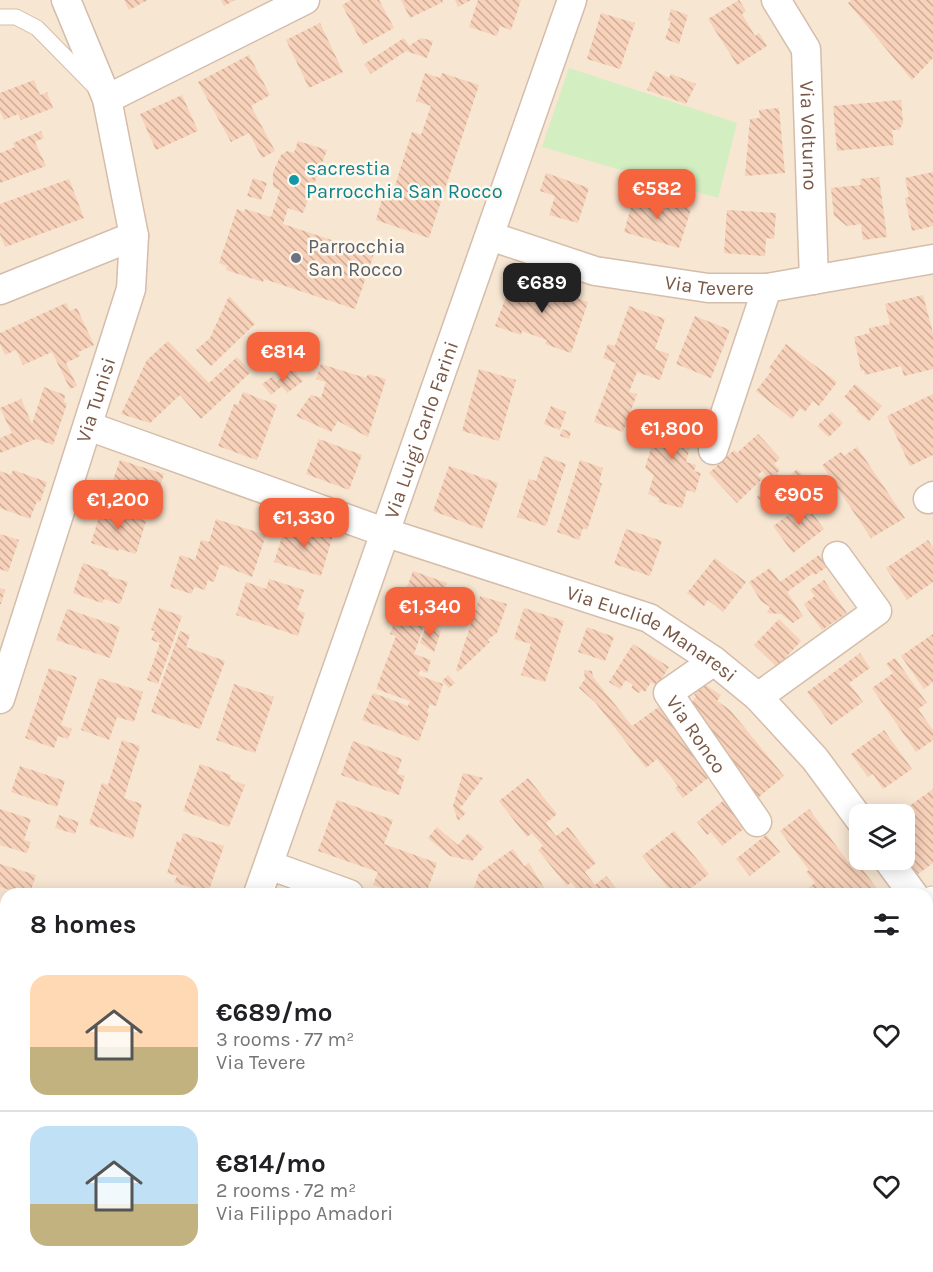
<!DOCTYPE html>
<meta charset="utf-8">
<style>
:root{--surface:#fff;--page:#f6f6f6;--text:#202124;--muted:#757577;--line:#e0e0e0;--accent:#f5643d}
body{margin:0;font-family:Karla,sans-serif;background:var(--page);color:var(--text);height:100vh;display:flex;flex-direction:column;font-size:22px;white-space:nowrap}
*{box-sizing:border-box;margin:0}
p{font-size:20px;color:var(--muted)}
.icon{flex:none;width:33px;height:33px;fill:none;stroke:currentColor;stroke-width:2;stroke-linecap:round;stroke-linejoin:round}
.map{position:relative;flex:1;overflow:hidden}
.side{position:absolute;left:0px;top:888px;width:933px;height:384px;display:flex;flex-direction:column;background:var(--surface);border-radius:18px 18px 0 0;box-shadow:0 3px 15px #0003}
.side>*{flex:none}
.controls{position:absolute;left:849px;top:804px;display:grid;gap:12px}
.controls a{display:grid;place-items:center;width:66px;height:66px;border-radius:12px;background:var(--surface);box-shadow:0 3px 15px #0003;font-size:30px}
.price{position:absolute;translate:-50% -51px;padding:0 14px;border-radius:12px;background:var(--accent);color:#fff;font-size:20px;line-height:39px;filter:drop-shadow(0 2px 3px #0008)}
.price::after{content:'';position:absolute;left:50%;top:36px;width:18px;height:14px;margin-left:-9px;background:inherit;clip-path:polygon(0 0,100% 0,50% 100%)}
.price.on{background:#222;color:#fff}
ul{padding:0;list-style:none}
li{display:flex;align-items:center;gap:18px;height:150px;padding:0 30px}
li+li{border-top:2px solid var(--line)}
li span{display:grid;place-items:center;flex:none;width:168px;height:120px;border-radius:18px;color:#555}
li>.icon{margin-inline-start:auto}
span .icon{width:72px;height:72px;fill:#fffc;stroke-width:1}
li b{font-size:26px}
h2{display:flex;justify-content:space-between;align-items:center;height:72px;padding:0 30px;font-size:26px}
.map>svg:first-child{display:block}
.residential{fill:#f7e6d2;fill-rule:evenodd}
.garden{fill:#d3eec1}
.building{fill:url(#building-back-hatch)}
.lines{fill:none;stroke-linecap:round;stroke-linejoin:round}
.lane-casing{stroke:#d4bdab;stroke-width:17}
.street-casing{stroke:#d4bdab;stroke-width:31}
.secondary-casing{stroke:#d7bda8;stroke-width:35}
.lane{stroke:#fff;stroke-width:15}
.street{stroke:#fff;stroke-width:28}
.secondary{stroke:#fff;stroke-width:33}
.culture-dot{fill:#0f9aa8;stroke:#fff8ed;stroke-width:2}
.worship-dot{fill:#6b7280;stroke:#fff8ed;stroke-width:2}
.labels{text-anchor:middle;dominant-baseline:central;stroke-width:5;stroke-linejoin:round;paint-order:stroke}
.street-label{font-size:20px;fill:#7a5846;stroke:#fff8ed}
.culture-label{font-size:20px;fill:#0d838f;stroke:#fff8ed;text-anchor:start}
.worship-label{font-size:20px;fill:#5b616d;stroke:#fff8ed;text-anchor:start}
</style>
<div class="map">
<svg width="933" height="1272" viewBox="0 0 933 1272">
<defs>
<pattern id="building-back-hatch" width="6" height="6" patternUnits="userSpaceOnUse" patternTransform="scale(1.5)"><rect width="6" height="6" fill="#f7d1b9"/><path d="M-1 5l2 2M0 0l6 6M5-1l2 2" fill="none" stroke="#cdac98"/></pattern>
</defs>
<rect width="100%" height="100%" fill="#fef4e4"/>
<path class="residential" d="M0 0H933V1272H0ZM860 814H904V860H860ZM6 894H927V1266H6Z"/>
<path class="garden" d="M569 68 737 123 718 198 542 147Z"/>
<path class="building" d="M124 0H148L129 10Z
M221 0H235L224 6Z
M351 0H379L394 28 363 45 342 5Z
M401 0H442L443 2 410 18Z
M455 0H471L458 7Z
M478 0H521L511 30 500 26 497 36 469 27Z
M739 0 746 11 742 14 755 36 759 33 767 46 737 65 708 19Z
M851 0H933V58L912 80 848 3Z
M671 9 688 15 679 44 665 39 671 21 668 20Z
M601 13 635 23 620 69 587 59Z
M320 23 343 72 309 88 286 40Z
M404 38 409 46 421 38 433 41 427 58 406 51 371 74 364 64Z
M249 55 270 95 251 106 275 151 262 158 249 133 231 142 198 82Z
M655 71 669 78 671 74 696 84 686 104 647 90Z
M425 73 440 78 442 73 479 85 429 238 376 220 383 196 391 198 412 132 421 135 431 106 416 101Z
M34 80 40 95 47 92 53 108 21 120 18 114 4 120 0 111V93Z
M182 95 198 131 156 150 140 114Z
M901 100 903 123 899 130H892L894 145 837 151 833 106Z
M779 108 785 173 745 176 750 119 760 118 759 110Z
M41 131 44 138 35 142 46 166 0 183V153L15 147 13 143Z
M298 141 327 150 303 213 288 208 283 224 374 254 355 309 264 279 263 282 226 270 227 266 219 263 237 209 244 212 245 209 271 217 280 190 273 187V172L281 155 287 151 294 153Z
M933 172V226L912 231 905 198 909 197 905 178Z
M546 173 589 188 578 223 549 215 555 196 540 191Z
M879 177 887 237 863 240 861 224 847 226 834 216 831 188 861 185 860 179Z
M253 178 267 183 261 200 247 196Z
M69 179 84 218 5 247 0 234V204Z
M635 192 691 209 679 248 624 232Z
M727 210 776 213 774 239 766 238 765 256 724 253Z
M514 276 588 302 571 353 545 344 547 340 522 331 521 335 495 326Z
M923 295 933 333V369L904 376 901 366 865 375 864 370 861 371 854 337 870 333 869 328 890 324 885 304Z
M229 296 255 324 211 366 196 350 210 338Z
M66 303 70 311 77 308 94 345 78 352 80 356 66 363 77 386 70 389 52 352 23 365 16 350 5 355 0 344V333Z
M629 306 665 319 655 349 669 354 660 380 637 372 629 392 637 394 623 432 594 422 616 363 603 358 608 344 615 346Z
M695 316 730 330 711 378 676 364Z
M168 341 209 383 237 357 251 372 201 419 180 395 150 423 121 414 147 360Z
M786 344 837 382 819 406 813 401 805 412 800 408 792 419 756 391 772 370 769 368Z
M321 364 366 378 368 374 386 379 368 437 338 421 331 432 296 416 311 395 321 398 326 382 316 379Z
M293 369 303 381 287 393 282 386 271 395 262 384 273 376 276 382Z
M479 369 516 380 499 441 462 431Z
M855 384 882 406 869 421 856 411 858 409 844 397Z
M44 387 65 395 64 402 67 404 53 445 36 439 0 453V438L12 433 0 408 21 399 32 424Z
M243 392 277 405 257 460 218 446 234 404 238 405Z
M933 394V455L910 466 887 416Z
M551 406 566 412 560 430 544 424Z
M662 410 697 421 686 462 696 465 694 471 701 473 695 493 687 490 682 508 658 502 659 498 648 494 654 475 645 468Z
M832 412 843 423 829 437 817 426Z
M562 429 571 432 569 439 560 436Z
M758 434 780 458 774 464 780 470 777 473 785 480 797 469 806 478 790 494 782 486 780 488 786 495 768 513 761 506 763 504 757 497 767 487 764 485 770 479 762 471 758 475 762 479 737 503 709 473 734 450 737 453Z
M319 439 362 455 349 490 306 474Z
M857 447 905 518 871 538 822 465 841 452 844 456Z
M544 456 566 464 546 526 517 517 529 479 536 481Z
M120 460 164 474 153 509 126 500 125 503 107 497Z
M580 460 603 468 599 482 602 484 587 530 583 528 579 540 557 532Z
M449 466 498 483 482 529 433 511Z
M13 470 47 482 40 502 37 501 30 519 0 508V471L11 475Z
M801 498 824 529 793 553 773 526 794 511 790 506Z
M102 507 146 521 136 554 119 549 118 551 91 543Z
M216 519 266 535 252 577 220 564 214 582 208 580 205 590 194 587 192 594 170 587 180 555 195 560 201 540 209 542Z
M287 521 333 535 321 576 274 562Z
M626 529 662 541 650 576 614 564Z
M0 534 19 540 8 572 0 569Z
M928 540 933 548V582L907 600 886 568Z
M819 555 827 567 815 575 813 573 787 592 803 616 793 623 781 614 767 613 770 607 761 601 749 582 770 568 780 582Z
M715 558 746 582 723 612 708 600 704 606 687 593Z
M83 563 109 572 108 576 128 582 120 604 104 599 102 603 73 593Z
M413 571 447 583 435 617 428 614 414 654 431 660 427 673 420 670 418 675 443 684 436 706 430 704 427 712 429 713 419 741 362 720 373 693 408 706 410 701 376 689 396 636 390 634Z
M269 579 304 590 297 610 305 613 298 636 236 615 246 582 266 589Z
M824 580 847 613 822 630 804 604 815 596 810 590Z
M0 588 5 590 1 604H0Z
M480 596 507 604 497 633 487 640 490 642 458 672 456 670Z
M159 608 182 616 158 684 147 680 160 643 151 640 155 631 151 630Z
M524 608 564 621 545 682 521 675 531 644 514 639Z
M67 609 120 627 110 658 56 640Z
M779 619 801 641 777 667 754 645Z
M426 626 441 631 434 652 420 643Z
M587 627 614 637 605 661 578 652Z
M180 631 190 635 186 647 225 661 200 729 151 712Z
M933 634V682L924 689 901 656Z
M633 644 669 667 657 686 651 682 645 692 641 690 639 693 631 688 633 685 626 680 620 689 609 682Z
M860 653 870 668 849 683 863 702 831 725 807 692Z
M895 658 927 703 918 709 933 730V740L916 752 872 688 893 673 886 664Z
M49 668 77 677 61 725 72 729 68 739 58 736 54 748 25 738Z
M584 670 592 671 593 677 632 726 660 706 713 774 683 798 675 788 678 786 657 759 646 768 595 702 579 688 585 679Z
M448 675 455 683 449 688 442 681Z
M99 678 143 692 134 722 117 717 109 740 81 730Z
M702 683 721 695 717 701 730 710 784 776 758 798 698 725 688 708 696 696 694 695Z
M234 684 274 697 255 753 216 740Z
M884 730 912 769 883 789 873 774 868 777 851 754Z
M122 740 140 746 124 798 142 804 133 839 89 824 102 783 108 785Z
M353 741 402 759 397 774 405 776 399 795 341 775Z
M200 764 231 775 230 779 245 785 229 827 183 811Z
M20 766 65 781 57 807 11 792Z
M463 773 483 778 462 806 461 805 460 808 466 813 458 821 453 806Z
M528 778 557 814 546 823 556 836 568 827 596 863 585 872 595 885 606 876 621 894H581L571 882 567 886 538 850 543 846 532 833 527 837 499 801Z
M933 789V863L918 874 904 856V835L910 832 904 825V814H898Z
M729 796 751 823 722 846 711 832 707 835 697 822Z
M337 800 393 820 384 844 437 863 427 891 435 894H400L373 885 378 872 318 851Z
M0 809 31 819 24 840 31 842 27 853 0 845Z
M809 809 848 862 854 858 878 890 872 894H800L815 883 806 872 809 870 780 831Z
M59 815 79 822 75 834 55 828Z
M437 827 458 845 468 833 484 847 472 861 450 856 428 838Z
M674 831 709 874 684 894H673L642 856Z
M183 833 224 846 208 893 174 882 177 876 167 873 177 841 181 842Z
M766 835 780 852 750 876 736 859Z
M513 849 524 866 529 863 546 891 542 894H478L474 888 479 873Z
M0 864 36 875 31 890 23 888 21 893 0 887Z
M0 906 6 908V931L0 929Z
M0 994 6 995V1007L0 1025Z
M933 994V1078L927 1082V998Z
M1 1095 6 1097V1160L0 1158Z
M933 1176V1272H907L903 1266H927V1180Z
M0 1240 6 1242V1263L0 1261Z
M17 1266H72L80 1269 78 1272H33Z
M200 1266H233L231 1272H211V1270Z
M298 1266H356L348 1272H302Z
M531 1266H562L565 1271 572 1266H611L602 1272H535Z
M741 1266H753L756 1272H729Z"/>
<g class="lines">
<defs>
<path id="lane" d="M0 17H16L37 28 94 86"/>
<g id="street">
<path d="M66 0 107 99"/>
<path id="s1" d="M776 0 806 49 814 280"/>
<path id="s2" d="M490 236 595 271 708 288H767L933 259"/>
<path d="M0 290 134 236 107 99 305 0"/>
<path id="s3" d="M88 426 384 532 649 618 714 661 758 697 815 759 860 820"/>
<path d="M713 450 767 288"/>
<path d="M928 499 933 496"/>
<path id="s4" d="M714 661 668 693 757 822"/>
<path d="M758 697 877 611 837 556"/>
<path id="s5" d="M0 699 131 289 134 236"/>
<path d="M888 860 913 894"/>
<path d="M269 865 349 894"/>
<path id="s6" d="M258 894 572 0"/>
<path d="M0 1073 6 1075"/>
<path d="M830 1266 833 1272"/>
<path d="M124 1272 126 1266"/>
</g>
<path id="secondary" d="M927 907 933 903
M428 1272 436 1266"/>
</defs>
<use href="#lane" class="lane-casing"/>
<use href="#street" class="street-casing"/>
<use href="#secondary" class="secondary-casing"/>
<use href="#lane" class="lane"/>
<use href="#street" class="street"/>
<use href="#secondary" class="secondary"/>
</g>
<circle class="culture-dot" cx="294" cy="180" r="6"/>
<circle class="worship-dot" cx="296" cy="258" r="6"/>
<g class="labels">
<g class="street-label">
<text stroke="none"><textPath href="#s1" startOffset="144">Via Volturno</textPath></text>
<text stroke="none"><textPath href="#s2" startOffset="226">Via Tevere</textPath></text>
<text stroke="none"><textPath href="#s5" startOffset="314">Via Tunisi</textPath></text>
<text stroke="none"><textPath href="#s6" startOffset="492">Via Luigi Carlo Farini</textPath></text>
<text stroke="none"><textPath href="#s3" startOffset="602">Via Euclide Manaresi</textPath></text>
<text stroke="none"><textPath href="#s4" startOffset="106">Via Ronco</textPath></text>
</g>
<g class="culture-label">
<text x="306" y="168">sacrestia<tspan x="306" dy="23">Parrocchia San Rocco</tspan></text>
</g>
<g class="worship-label">
<text x="308" y="246">Parrocchia<tspan x="308" dy="23">San Rocco</tspan></text>
</g>
</g>
</svg>
<div class="controls">
<a><svg class="icon" aria-label="layers" viewBox="0 0 24 24"><path d="M12 4l9 5-9 5-9-5zM3 14l9 5 9-5"/></svg></a>
</div>
<b class="price" style="left:657px;top:220px">€582</b>
<b class="price on" style="left:542px;top:314px">€689</b>
<b class="price" style="left:283px;top:383px">€814</b>
<b class="price" style="left:672px;top:460px">€1,800</b>
<b class="price" style="left:799px;top:526px">€905</b>
<b class="price" style="left:118px;top:531px">€1,200</b>
<b class="price" style="left:304px;top:549px">€1,330</b>
<b class="price" style="left:430px;top:638px">€1,340</b>
<section class="side">
<h2>8 homes<svg class="icon" aria-label="filters" viewBox="0 0 24 24"><path d="M4 7h16M4 17h16"/><circle cx="9" cy="7" r="2"/><circle cx="15" cy="17" r="2"/></svg></h2>
<ul>
<li><span style="background:linear-gradient(#ffd9b3 60%,#c2b280 0)"><svg class="icon" aria-label="home" viewBox="0 0 24 24"><path d="M3 11l9-7 9 7M6 9v11h12V9"/></svg></span><div><b>€689/mo</b><p>3 rooms · 77 m²</p><p>Via Tevere</p></div><svg class="icon" aria-label="heart" viewBox="0 0 24 24"><path d="M12 20l-8-8c-3-5 5-10 8-4 3-6 11-1 8 4z"/></svg></li>
<li><span style="background:linear-gradient(#bfe0f5 65%,#c2b280 0)"><svg class="icon" aria-label="home" viewBox="0 0 24 24"><path d="M3 11l9-7 9 7M6 9v11h12V9"/></svg></span><div><b>€814/mo</b><p>2 rooms · 72 m²</p><p>Via Filippo Amadori</p></div><svg class="icon" aria-label="heart" viewBox="0 0 24 24"><path d="M12 20l-8-8c-3-5 5-10 8-4 3-6 11-1 8 4z"/></svg></li>
</ul>
</section>
</div>
